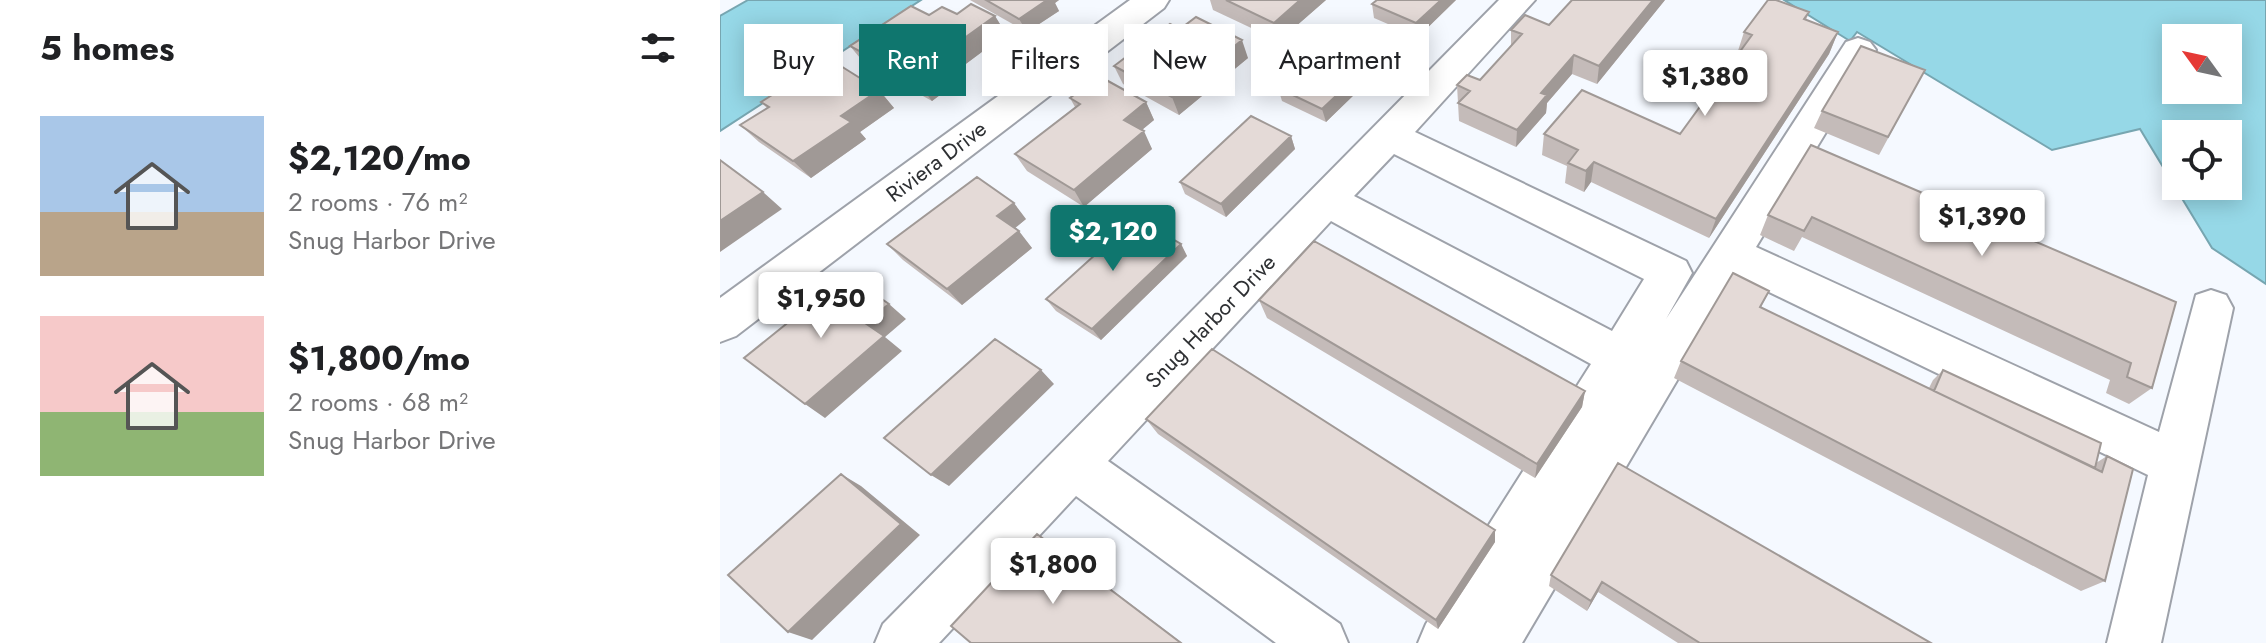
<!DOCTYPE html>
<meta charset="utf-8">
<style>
:root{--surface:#fff;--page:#f6f6f6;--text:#202124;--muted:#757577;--accent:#0f766e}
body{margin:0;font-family:Jost,sans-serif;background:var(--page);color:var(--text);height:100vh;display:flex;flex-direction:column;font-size:30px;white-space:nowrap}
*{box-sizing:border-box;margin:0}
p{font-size:26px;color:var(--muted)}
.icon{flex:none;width:44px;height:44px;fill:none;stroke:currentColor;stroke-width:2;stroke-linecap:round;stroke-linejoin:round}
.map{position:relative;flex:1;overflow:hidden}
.sheet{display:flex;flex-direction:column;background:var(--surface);width:720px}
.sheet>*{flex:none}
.top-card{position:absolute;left:24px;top:24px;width:760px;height:72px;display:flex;gap:16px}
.needle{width:52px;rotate:303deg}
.fabs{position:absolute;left:1442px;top:24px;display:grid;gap:16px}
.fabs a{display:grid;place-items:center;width:80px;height:80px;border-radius:0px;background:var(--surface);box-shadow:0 4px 20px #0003;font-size:40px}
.price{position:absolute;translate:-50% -68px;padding:0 18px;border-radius:8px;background:#fff;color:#222;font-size:26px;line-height:52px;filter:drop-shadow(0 2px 4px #0008)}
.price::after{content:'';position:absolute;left:50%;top:48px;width:24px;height:18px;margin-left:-12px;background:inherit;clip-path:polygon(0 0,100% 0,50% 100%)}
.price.active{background:var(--accent);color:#fff}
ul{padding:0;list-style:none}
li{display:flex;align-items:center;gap:24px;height:200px;padding:0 40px}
li span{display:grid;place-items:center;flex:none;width:224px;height:160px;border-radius:0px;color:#555}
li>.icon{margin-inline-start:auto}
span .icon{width:96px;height:96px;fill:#fffc;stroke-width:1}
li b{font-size:34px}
h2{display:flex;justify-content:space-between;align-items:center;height:96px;padding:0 40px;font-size:34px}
.chip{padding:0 28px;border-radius:0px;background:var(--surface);box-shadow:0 4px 20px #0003;font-size:28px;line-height:72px}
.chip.active{background:var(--accent);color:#fff}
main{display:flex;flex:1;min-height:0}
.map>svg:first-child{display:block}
.water{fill:#96d8e7;stroke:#77a6b1;stroke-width:2;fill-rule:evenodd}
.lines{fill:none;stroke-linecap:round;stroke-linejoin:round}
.minor-casing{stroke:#9ea2aa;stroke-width:4}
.minor{fill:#fff;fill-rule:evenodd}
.wall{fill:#c4bbb9}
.shaded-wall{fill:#a09996}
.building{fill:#e4dad7;stroke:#a09996;stroke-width:2}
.labels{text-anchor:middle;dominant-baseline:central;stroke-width:6;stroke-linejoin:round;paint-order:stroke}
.street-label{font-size:22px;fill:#2e3033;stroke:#fff}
</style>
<main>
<section class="sheet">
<h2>5 homes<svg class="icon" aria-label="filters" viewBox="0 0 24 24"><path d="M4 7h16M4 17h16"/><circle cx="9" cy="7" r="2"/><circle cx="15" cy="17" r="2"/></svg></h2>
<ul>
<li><span style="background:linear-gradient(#a9c7e8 60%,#b9a48a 0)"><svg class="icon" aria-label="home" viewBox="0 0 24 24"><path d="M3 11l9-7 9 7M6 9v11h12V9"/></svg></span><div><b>$2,120/mo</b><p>2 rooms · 76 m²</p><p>Snug Harbor Drive</p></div></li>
<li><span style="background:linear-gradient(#f6c9c9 60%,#8fb573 0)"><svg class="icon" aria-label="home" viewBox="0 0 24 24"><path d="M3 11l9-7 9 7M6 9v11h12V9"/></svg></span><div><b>$1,800/mo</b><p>2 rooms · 68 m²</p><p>Snug Harbor Drive</p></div></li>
</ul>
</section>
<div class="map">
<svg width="1546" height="643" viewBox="0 0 1546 643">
<rect width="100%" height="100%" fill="#f5f9ff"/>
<path class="water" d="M28 0H201L0 131V16Z
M1064 0H1546V284L1492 248 1420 129 1332 150 1137 32 1130 41ZM1456 38H1508V90H1456ZM1456 134H1508V186H1456Z"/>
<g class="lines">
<defs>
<path id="minor" d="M410 0H449L444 8 16 336 0 342V298Z
M779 0H815L695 132 966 261 972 273 946 319 1126 42 1138 38 1150 42 1156 50 1036 247 1439 432 1476 295 1491 290 1506 295 1513 308 1441 643H1387L1428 475 1018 277 802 643H698L706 624 871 364 611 221 388 461 620 624 628 643H556L356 496 219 643H155L163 624ZM674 154 924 279 892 331 634 196Z"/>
</defs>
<use href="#minor" class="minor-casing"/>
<use href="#minor" class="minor"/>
</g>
<path class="wall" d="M250 0H339L335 3 339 11 307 32Z
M490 0H606L559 41 493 10Z
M736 0 698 37 654 18 652 4Z
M945 0 877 84 852 74 827 103 826 113 796 147 739 121 737 85 760 80 791 46V30L829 25Z
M1089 12 1086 20 1118 32 1109 54 989 238 871 182 864 192 845 183 847 166 822 155 824 134H960L1019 54H1017L1024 32Z
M237 14 275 16 286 34 235 72 240 80 212 101 145 64 130 46 209 15Z
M460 29 528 58 459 115 403 84 394 66Z
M667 48 669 61 606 122 562 101 558 88Z
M1205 70 1159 155 1094 128 1102 111Z
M93 78 159 90 174 108 140 132 146 139 91 178 39 142 20 125 47 108 41 102Z
M350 98 426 102 434 120 422 130 432 149 364 207 307 171 295 154 355 107Z
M571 136 575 149 506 217 465 194 460 182Z
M1091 145 1456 302 1432 388 1409 404 1386 393 1390 380 1082 237 1074 251 1040 235 1048 215Z
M306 219 295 228 312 248 242 305 183 260 167 244Z
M461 244 467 256 381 340 336 311 326 299Z
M1049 291 1041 307 1209 388 1213 380 1223 370 1376 463 1387 456 1385 581 1361 591 954 378 961 361Z
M539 300 865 391 862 407 815 478 547 318Z
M426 419 775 542 718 629 438 434Z
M898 463 1211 643H958L878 592 867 611 829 586 831 575Z"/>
<path class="shaded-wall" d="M327 0H339L335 3 339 11 307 32 299 19Z
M580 0H606L559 41 554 23Z
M721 0H736L698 37 696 23Z
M933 0H945L877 84 879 66Z
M275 16 286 34 235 72 240 80 212 101 198 83 218 57Z
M1118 32 1109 54 989 238 996 219Z
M522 40 528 58 459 115 452 97Z
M667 48 669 61 606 122 602 109Z
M854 55 852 74 827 103 826 113 796 147 797 130 821 93Z
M159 90 174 108 140 132 146 139 91 178 73 161 121 116Z
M426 102 434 120 412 138 404 120Z
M424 131 432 149 364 207 354 190Z
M571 136 575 149 506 217 501 204Z
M874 162 871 182 864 192 866 171Z
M43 192 62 209 0 252V221Z
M294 203 306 219 290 232 277 216Z
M299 231 312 248 242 305 227 289Z
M461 244 467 256 381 340 372 329Z
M169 304 186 319 165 337 182 351 105 418 85 404 145 323Z
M321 370 334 384 229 486 211 475Z
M865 391 862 407 815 478 817 464Z
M121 474 141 486 200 535 92 640 68 632Z
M775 530V542L718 629 716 620Z
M317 534 334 546 462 643H461Z
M882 582 878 592 867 611 871 601Z"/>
<path class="building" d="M266 0H327L299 19Z
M506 0H580L554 23Z
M657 0H721L696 23 652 4Z
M852 0H933L879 66 854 55 821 93 827 95 797 130 738 103 750 91 737 85 747 75 760 80 802 34 791 30 805 15 829 25Z
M1048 0H1056L1089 12 1084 19 1118 32 996 219 874 162 866 171 848 163 858 150 824 134 862 90 960 134 1032 35 1024 32Z
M251 4 275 16 218 57 228 62 198 83 130 46 191 6 209 15 222 7 237 14Z
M476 17 522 40 452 97 394 66 450 24 460 29Z
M624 28 667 48 602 109 558 88Z
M1141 46 1205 70 1168 137 1102 111Z
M116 63 159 90 121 116 131 122 73 161 20 125 49 107 41 102 85 74 93 78Z
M379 76 426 102 404 120 424 131 354 190 295 154 360 104 350 98Z
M531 116 571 136 501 204 460 182Z
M1091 145 1456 302 1432 388 1407 377 1411 363 1092 217 1084 231 1048 215Z
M0 160 43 192 0 221Z
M257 177 294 203 277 216 299 231 227 289 167 244Z
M416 218 461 244 372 329 326 299Z
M594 241 865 391 817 464 539 300Z
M1013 273 1049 291 1040 307 1382 472 1387 456 1413 469 1385 581 961 361Z
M127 275 169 304 145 323 164 336 85 404 24 358Z
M275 339 321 370 211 475 164 438Z
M492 349 775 530 716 620 426 419Z
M1223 370 1381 443 1375 468 1214 391Z
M898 463 1211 643H980L882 582 871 601 831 575Z
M121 474 181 524 68 632 8 575Z
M317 534 461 643H251L231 626Z"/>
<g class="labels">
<g class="street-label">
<text transform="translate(216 161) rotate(-37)">Riviera Drive</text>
<text transform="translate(490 321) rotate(-46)">Snug Harbor Drive</text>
</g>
</g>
</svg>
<div class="fabs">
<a><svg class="needle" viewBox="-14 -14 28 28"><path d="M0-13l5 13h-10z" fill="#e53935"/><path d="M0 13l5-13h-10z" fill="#757577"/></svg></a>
<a><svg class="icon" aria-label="locate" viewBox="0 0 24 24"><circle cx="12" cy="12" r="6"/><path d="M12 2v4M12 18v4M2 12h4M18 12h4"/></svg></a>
</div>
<b class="price" style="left:985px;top:118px">$1,380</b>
<b class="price" style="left:1262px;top:258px">$1,390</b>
<b class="price active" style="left:393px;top:273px">$2,120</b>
<b class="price" style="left:101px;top:340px">$1,950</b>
<b class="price" style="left:333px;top:606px">$1,800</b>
<div class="top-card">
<a class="chip">Buy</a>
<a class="chip active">Rent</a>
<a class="chip">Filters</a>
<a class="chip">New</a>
<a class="chip">Apartment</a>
</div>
</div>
</main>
